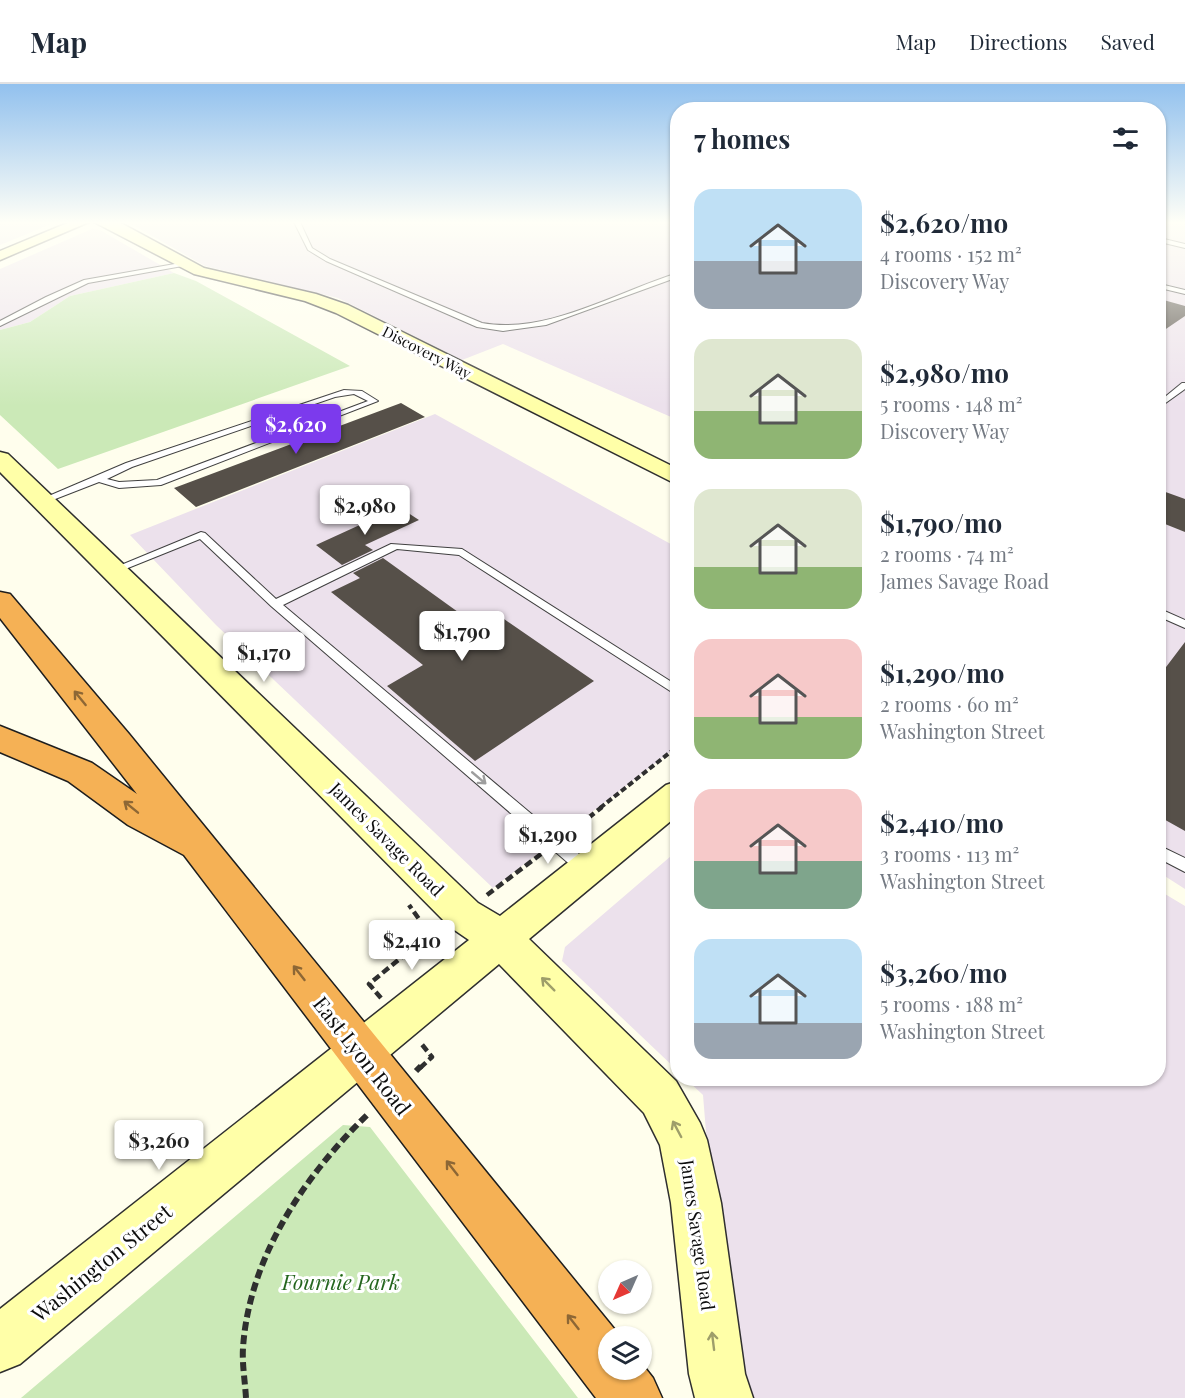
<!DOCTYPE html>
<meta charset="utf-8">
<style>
:root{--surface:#fff;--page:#f2f2f3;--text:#1f2937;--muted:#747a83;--line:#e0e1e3;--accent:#7c3aed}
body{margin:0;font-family:"Playfair Display",serif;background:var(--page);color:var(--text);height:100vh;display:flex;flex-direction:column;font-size:22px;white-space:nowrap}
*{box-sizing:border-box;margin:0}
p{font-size:20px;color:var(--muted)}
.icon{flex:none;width:33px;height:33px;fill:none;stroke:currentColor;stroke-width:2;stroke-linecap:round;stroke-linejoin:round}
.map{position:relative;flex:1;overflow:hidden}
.details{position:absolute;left:670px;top:18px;width:496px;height:984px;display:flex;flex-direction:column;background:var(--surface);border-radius:24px;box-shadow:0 2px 4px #0004}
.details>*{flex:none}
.needle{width:39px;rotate:225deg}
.fabs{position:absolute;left:598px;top:1176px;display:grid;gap:12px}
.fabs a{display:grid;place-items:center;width:54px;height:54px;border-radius:50%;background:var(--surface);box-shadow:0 2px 4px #0004;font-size:30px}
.price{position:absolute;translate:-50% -51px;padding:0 14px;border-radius:6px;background:#fff;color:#222;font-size:20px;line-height:39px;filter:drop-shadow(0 2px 3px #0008)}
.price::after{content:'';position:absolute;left:50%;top:36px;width:18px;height:14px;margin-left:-9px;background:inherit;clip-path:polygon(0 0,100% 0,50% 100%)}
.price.current{background:var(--accent);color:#fff}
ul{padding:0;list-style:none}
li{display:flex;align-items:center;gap:18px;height:150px;padding:0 24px}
li span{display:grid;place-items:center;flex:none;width:168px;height:120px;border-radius:18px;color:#555}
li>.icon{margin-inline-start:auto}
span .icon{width:72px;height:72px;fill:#fffc;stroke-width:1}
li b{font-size:26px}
h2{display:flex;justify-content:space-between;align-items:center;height:72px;padding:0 24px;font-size:26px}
header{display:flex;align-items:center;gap:36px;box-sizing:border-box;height:84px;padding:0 30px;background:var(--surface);border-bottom:2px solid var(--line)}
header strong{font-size:28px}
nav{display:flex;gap:33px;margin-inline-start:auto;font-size:21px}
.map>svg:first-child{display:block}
.industrial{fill:#ece1ec}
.green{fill:#cbe9b7}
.building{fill:#565049}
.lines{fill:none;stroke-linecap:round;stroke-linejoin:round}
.lane-casing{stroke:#404040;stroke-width:2}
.secondary-casing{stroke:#2f2f2f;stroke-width:3}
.highway-casing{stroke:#1e1e1e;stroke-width:3}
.path-far2{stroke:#2f2f2f;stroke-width:4;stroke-dasharray:6 3;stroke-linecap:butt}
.path-far1{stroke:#2f2f2f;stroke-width:4.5;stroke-dasharray:8 4;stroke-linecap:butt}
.path{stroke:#2f2f2f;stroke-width:6;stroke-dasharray:9 4.5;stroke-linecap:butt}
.lane{fill:#fff;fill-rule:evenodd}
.secondary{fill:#ffffa8;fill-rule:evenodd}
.highway{fill:#f5b155;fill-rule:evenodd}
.oneway{stroke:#8d6735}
.oneway2{stroke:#9e9e9e}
.oneway3{stroke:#9e9e6a}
.labels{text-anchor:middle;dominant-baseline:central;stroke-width:6;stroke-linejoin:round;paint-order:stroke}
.far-street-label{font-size:15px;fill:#0d0d0d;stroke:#fff}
.street-label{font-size:18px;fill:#0d0d0d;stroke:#fff}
.near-street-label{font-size:21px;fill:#0d0d0d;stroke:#fff}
.near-park-label{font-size:21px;font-style:italic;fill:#24651d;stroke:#fff}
</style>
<header>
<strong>Map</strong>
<nav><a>Map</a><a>Directions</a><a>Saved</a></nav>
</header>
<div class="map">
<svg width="1185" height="1314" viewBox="0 0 1185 1314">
<rect width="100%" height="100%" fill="#fffeed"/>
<path class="industrial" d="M0 138H56L0 161Z
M128 138H678V336L503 260 462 276 338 214 205 182Z
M1160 138H1185V805L1160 789Z
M92 145 100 146 174 189 70 212 30 238 0 246V185Z
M435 330 678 464V662L493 804 216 541 130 451Z
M678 766V987L562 877 565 863Z
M1160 807 1185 822V1314H744L724 1269 703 1011 686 995 1160 994Z"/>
<path class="green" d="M174 189 196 197 350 282 58 385 0 331V246L30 238 70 212Z
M343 1041 370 1043 578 1314H21Z"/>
<path class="building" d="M1160 215 1185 222V232L1160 249Z
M401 319 425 333 196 423 174 404Z
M1160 406 1185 415V448L1160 438Z
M399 423 419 436 365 461 373 466 342 481 316 461Z
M383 474 483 546 504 535 594 597 475 677 387 602 423 581 331 508 360 494 353 489Z
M1185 558V747L1160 733V591Z"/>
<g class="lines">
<defs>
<path id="lane" d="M294 138H300L312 164 330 175 482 239C547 251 616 208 678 189V193L546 241 503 247 477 243 326 177 308 166Z
M1160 154 1185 160V164L1160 158Z
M186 178 188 181 88 199 0 242V237L46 213 84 196Z
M1160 200 1185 206V210L1160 204Z
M1182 299H1185V305L1160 323V317Z
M344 306 362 307 378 317 161 401 119 404 99 398 45 419 37 417 126 379ZM354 310 368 317 157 396 119 398 107 395 132 383 335 313Z
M201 448 205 449 276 515 391 460 462 465 678 602V612L459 471 397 465 283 521 591 780 594 785 591 790 586 791 581 790 271 522 200 455 118 488H110L109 486Z
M1160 525 1185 536V544L1160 533Z
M1160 762 1185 774V788L1160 775Z"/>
<path id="secondary" d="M70 138H89L0 176V167Z
M94 138H119L204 184 316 210 348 221 678 385V401L336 229 305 217 194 190Z
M0 368 8 370 478 819 500 832 666 701 678 697V731L529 855 676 997 700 1039 707 1056 721 1119 745 1290 753 1314H695L689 1290 671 1119 660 1061 644 1029 499 880 20 1280 0 1288V1225L469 856 450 843 0 388Z"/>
<path id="highway" d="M0 508 10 510 129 650 620 1252H609V1286H642V1280L653 1294 662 1314H596L184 771 128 741 68 697 0 668V642L92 679 137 710 0 534Z"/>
</defs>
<use href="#lane" class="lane-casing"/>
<use href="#secondary" class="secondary-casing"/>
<use href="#highway" class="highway-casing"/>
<path class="path-far2" d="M600 724 678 662"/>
<path class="path-far1" d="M569 749 602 723
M487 811 541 770
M419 859 430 858 442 848
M381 914 369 900 419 859V835L409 821
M420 984 432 973 420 958"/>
<path class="path" d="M416 987 421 982
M246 1314C245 1297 242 1280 243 1264 249 1173 305 1091 368 1030"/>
<use href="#lane" class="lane"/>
<use href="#secondary" class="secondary"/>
<use href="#highway" class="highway"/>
</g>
<defs><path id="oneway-shaft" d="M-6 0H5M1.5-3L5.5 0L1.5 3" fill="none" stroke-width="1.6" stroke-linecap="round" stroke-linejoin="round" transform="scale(1.5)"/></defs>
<g class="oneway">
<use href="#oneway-shaft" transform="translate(80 614) rotate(-129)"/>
<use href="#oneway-shaft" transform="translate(131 723) rotate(-141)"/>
<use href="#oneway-shaft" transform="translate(299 889) rotate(-128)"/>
<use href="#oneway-shaft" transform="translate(452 1084) rotate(-128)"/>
<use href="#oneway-shaft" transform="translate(573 1238) rotate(-128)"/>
</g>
<use class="oneway2" href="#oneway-shaft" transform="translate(479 694) rotate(40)"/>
<g class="oneway3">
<use href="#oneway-shaft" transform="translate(548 900) rotate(-135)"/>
<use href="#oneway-shaft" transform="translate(677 1045) rotate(-118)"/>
<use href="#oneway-shaft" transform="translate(713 1257) rotate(-97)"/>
</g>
<linearGradient id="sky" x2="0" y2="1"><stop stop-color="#92c1ee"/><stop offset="0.43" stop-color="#fffff7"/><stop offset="1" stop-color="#fffff7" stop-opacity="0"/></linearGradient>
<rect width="1185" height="322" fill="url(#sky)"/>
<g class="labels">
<g class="far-street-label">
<text transform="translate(427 268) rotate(27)">Discovery Way</text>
</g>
<g class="street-label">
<text transform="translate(387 755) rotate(45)">James Savage Road</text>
<text transform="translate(698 1151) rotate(82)">James Savage Road</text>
</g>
<g class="near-street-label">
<text transform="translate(363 971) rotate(52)">East Lyon Road</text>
<text transform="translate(101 1178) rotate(-39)">Washington Street</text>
</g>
<g class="near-park-label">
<text x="341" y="1197">Fournie Park</text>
</g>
</g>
</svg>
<div class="fabs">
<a><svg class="needle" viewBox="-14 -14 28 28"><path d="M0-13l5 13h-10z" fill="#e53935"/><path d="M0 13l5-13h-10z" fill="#747a83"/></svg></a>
<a><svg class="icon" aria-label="layers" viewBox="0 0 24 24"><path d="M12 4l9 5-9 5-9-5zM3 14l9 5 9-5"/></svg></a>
</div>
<b class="price current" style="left:296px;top:371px">$2,620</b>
<b class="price" style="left:365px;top:452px">$2,980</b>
<b class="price" style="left:462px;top:578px">$1,790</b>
<b class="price" style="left:264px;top:599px">$1,170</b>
<b class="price" style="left:548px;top:781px">$1,290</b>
<b class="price" style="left:412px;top:887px">$2,410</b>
<b class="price" style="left:159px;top:1087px">$3,260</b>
<section class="details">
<h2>7 homes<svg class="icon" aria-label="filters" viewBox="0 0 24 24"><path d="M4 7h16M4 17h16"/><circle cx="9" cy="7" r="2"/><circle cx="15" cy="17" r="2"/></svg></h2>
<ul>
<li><span style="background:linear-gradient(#bfe0f5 60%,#9aa5b1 0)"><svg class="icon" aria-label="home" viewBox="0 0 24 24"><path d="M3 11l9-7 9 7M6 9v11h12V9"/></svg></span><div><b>$2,620/mo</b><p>4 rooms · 152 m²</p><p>Discovery Way</p></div></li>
<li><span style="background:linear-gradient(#dfe7d0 60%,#8fb573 0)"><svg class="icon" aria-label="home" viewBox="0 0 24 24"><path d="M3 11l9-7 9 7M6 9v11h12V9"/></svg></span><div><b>$2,980/mo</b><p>5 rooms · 148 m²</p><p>Discovery Way</p></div></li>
<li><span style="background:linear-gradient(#dfe7d0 65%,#8fb573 0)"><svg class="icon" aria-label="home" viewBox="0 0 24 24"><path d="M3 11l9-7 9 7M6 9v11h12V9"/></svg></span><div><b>$1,790/mo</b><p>2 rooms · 74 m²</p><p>James Savage Road</p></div></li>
<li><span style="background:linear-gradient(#f6c9c9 65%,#8fb573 0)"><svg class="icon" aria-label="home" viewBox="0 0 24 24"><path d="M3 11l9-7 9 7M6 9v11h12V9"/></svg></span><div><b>$1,290/mo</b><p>2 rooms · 60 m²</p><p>Washington Street</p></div></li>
<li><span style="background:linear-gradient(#f6c9c9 60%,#7fa58c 0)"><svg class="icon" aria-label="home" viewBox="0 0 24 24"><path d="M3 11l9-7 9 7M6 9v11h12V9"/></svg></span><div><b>$2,410/mo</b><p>3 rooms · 113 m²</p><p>Washington Street</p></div></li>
<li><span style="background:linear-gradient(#bfe0f5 70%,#9aa5b1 0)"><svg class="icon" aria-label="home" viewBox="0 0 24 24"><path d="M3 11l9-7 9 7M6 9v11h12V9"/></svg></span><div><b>$3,260/mo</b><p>5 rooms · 188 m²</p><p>Washington Street</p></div></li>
</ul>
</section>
</div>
